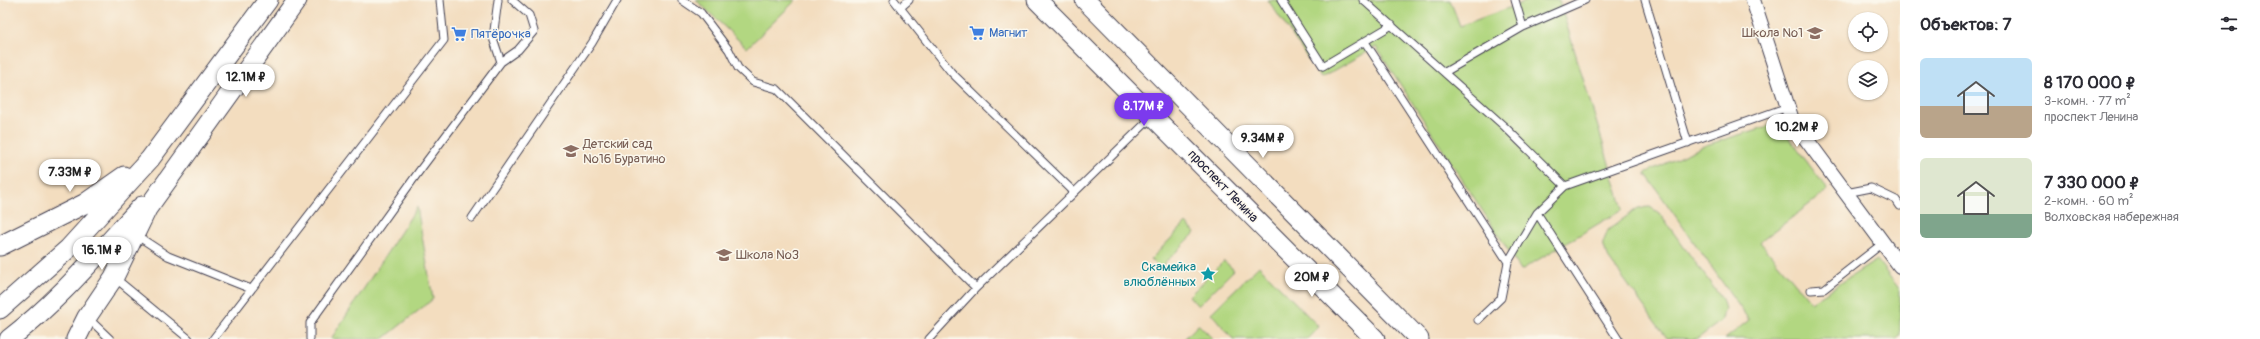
<!DOCTYPE html>
<html lang="ru">
<meta charset="utf-8">
<style>
:root{--surface:#fff;--page:#f2f2f3;--text:#2b2b33;--muted:#7c7c81;--accent:#7c3aed}
body{margin:0;font-family:Pangolin,sans-serif;background:var(--page);color:var(--text);height:100vh;display:flex;flex-direction:column;font-size:15px;white-space:nowrap}
*{box-sizing:border-box;margin:0}
p{font-size:13px;color:var(--muted)}
.icon{flex:none;width:22px;height:22px;fill:none;stroke:currentColor;stroke-width:2;stroke-linecap:round;stroke-linejoin:round}
.map{position:relative;flex:1;overflow:hidden}
.panel{display:flex;flex-direction:column;background:var(--surface);width:360px}
.panel>*{flex:none}
.tools{position:absolute;left:1848px;top:12px;display:grid;gap:8px}
.tools a{display:grid;place-items:center;width:40px;height:40px;border-radius:50%;background:var(--surface);box-shadow:0 1px 3px #0004;font-size:20px}
.price{position:absolute;translate:-50% -34px;padding:0 9px;border-radius:14px;background:#fff;color:#222;font-size:13px;line-height:26px;filter:drop-shadow(0 1px 2px #0008)}
.price::after{content:'';position:absolute;left:50%;top:24px;width:12px;height:9px;margin-left:-6px;background:inherit;clip-path:polygon(0 0,100% 0,50% 100%)}
.price.active{background:var(--accent);color:#fff}
ul{padding:0;list-style:none}
li{display:flex;align-items:center;gap:12px;height:100px;padding:0 20px}
li span{display:grid;place-items:center;flex:none;width:112px;height:80px;border-radius:6px;color:#555}
li>.icon{margin-inline-start:auto}
span .icon{width:48px;height:48px;fill:#fffc;stroke-width:1}
li b{font-size:17px}
h2{display:flex;justify-content:space-between;align-items:center;height:48px;padding:0 20px;font-size:17px}
main{display:flex;flex:1;min-height:0}
.map>svg:first-child{display:block}
.green{fill:#b2d781;stroke:#6a7c5e}
.lines{fill:none;stroke-linecap:round;stroke-linejoin:round}
.lane-casing{stroke:#413e4f;stroke-width:9}
.street-casing{stroke:#413e4f;stroke-width:16}
.secondary-casing{stroke:#413e4f;stroke-width:21}
.lane{stroke:#fff;stroke-width:7}
.street{stroke:#fff;stroke-width:14}
.secondary{stroke:#fff;stroke-width:19}
.labels{text-anchor:middle;dominant-baseline:central;stroke-width:3;stroke-linejoin:round;paint-order:stroke}
.shop-label{font-size:13px;fill:#366cbe;stroke:#fbf7ec;text-anchor:start}
.education-label{font-size:13px;fill:#785e54;stroke:#fbf7ec;text-anchor:start}
.street-label{font-size:13px;fill:#22223b;stroke:#fbf7ec}
.culture-label{font-size:13px;fill:#0d838f;stroke:#fbf7ec;text-anchor:end}
</style>
<main>
<div class="map">
<svg width="1900" height="339" viewBox="0 0 1900 339">
<rect width="100%" height="100%" fill="#fbf7ec"/>
<filter id="ink" filterUnits="userSpaceOnUse"><feTurbulence type="fractalNoise" baseFrequency=".025" numOctaves="2"/><feDisplacementMap in="SourceGraphic" scale="8" xChannelSelector="R" yChannelSelector="G"/><feConvolveMatrix kernelMatrix="1 2 1 2 8 2 1 2 1" color-interpolation-filters="sRGB"/></filter>
<filter id="wash" filterUnits="userSpaceOnUse"><feTurbulence type="fractalNoise" baseFrequency=".012" numOctaves="4" result="noise"/><feDisplacementMap in="SourceGraphic" scale="16" xChannelSelector="R" yChannelSelector="G"/><feGaussianBlur stdDeviation="0.9" result="paint"/><feColorMatrix in="noise" values="0 0 0 0 0 0 0 0 0 0 0 0 0 0 0 0 0 1.4 0 .05"/><feComposite in="paint" operator="in"/></filter>
<g filter="url(#wash)">
<rect width="100%" height="100%" fill="#f3ddbf"/>
<path class="green" d="M696 0H796L747 48Z
M1268 0H1450L1460 26 1530 0H1559L1623 209 1521 270 1376 47 1321 78Z
M1778 123 1828 190 1760 242 1811 302 1877 260 1900 290V336L1897 339H1725L1749 320 1645 173 1706 145Z
M417 207 433 299 383 339H331Z
M1650 207 1659 213 1722 299 1725 309 1721 321 1697 339 1667 338 1607 256 1603 243 1608 230 1638 208Z
M1186 223 1195 233 1160 268 1151 259Z
M1224 261 1234 270 1198 306 1189 296Z
M1259 266 1319 327 1307 339H1233L1211 313Z
M1199 325 1213 339H1184L1198 325Z"/>
</g>
<g filter="url(#ink)">
<g class="lines">
<defs>
<path id="lane" d="M682 0 701 13 729 50 738 68 753 82 777 89 976 288
M894 0 951 72 1074 192
M1281 0 1323 66 1392 25
M1363 0 1505 127 1565 186 1537 213 1618 339
M1515 0 1523 27
M1645 0 1688 143
M901 7 909 0
M1365 42 1508 262
M501 62 518 50 534 31 529 15 512 0
M1445 72 1523 27 1585 0
M1565 186 1788 107
M1846 193 1871 188 1896 200 1900 206
M472 218 592 43 617 0
M136 235 168 256 251 289
M115 278 189 339
M1811 290 1824 289 1883 243
M88 318 110 339
M1478 320 1501 298 1508 262 1537 213
M213 339 444 40 440 0
M310 339V323L420 170 501 62 493 38 498 0
M929 339 976 288 1152 117"/>
<path id="street" d="M1753 0 1792 120 1900 266"/>
<path id="secondary" d="M1037 0 1375 339
M1085 0 1419 339
M0 246 84 204 124 176
M0 309 69 248 150 159 268 0
M9 339C59 301 100 251 142 206
M76 339 87 317 114 277 147 209 297 0"/>
</defs>
<use href="#lane" class="lane-casing"/>
<use href="#street" class="street-casing"/>
<use href="#secondary" class="secondary-casing"/>
<use href="#lane" class="lane"/>
<use href="#street" class="street"/>
<use href="#secondary" class="secondary"/>
</g>
</g>
<defs>
<symbol id="supermarket-bare" viewBox="-9 -9 18 18"><path d="M-6-5.5h2.5l.6 2H6L4.5 2H-2.5L-4.4-4H-6ZM-1.5 3.2a1.3 1.3 0 1 0 .1 0ZM3 3.2a1.3 1.3 0 1 0 .1 0Z" fill="#3f7fe0" stroke="#fbf7ec" stroke-width="2.5" paint-order="stroke"/></symbol>
<symbol id="school-bare" viewBox="-9 -9 18 18"><path d="M0-5L7-2L0 1L-7-2ZM-4 1L0 2.5L4 1V4Q0 6-4 4Z" fill="#8d6e63" stroke="#fbf7ec" stroke-width="2.5" paint-order="stroke"/></symbol>
<symbol id="sight-bare" viewBox="-9 -9 18 18"><path d="M0-6L1.8-2.2L6-1.7L2.9 1.2L3.7 5.4L0 3.3L-3.7 5.4L-2.9 1.2L-6-1.7L-1.8-2.2Z" fill="#0f9aa8" stroke="#fbf7ec" stroke-width="2.5" paint-order="stroke"/></symbol>
</defs>
<g fill-rule="evenodd">
<use href="#supermarket-bare" x="966" y="22" width="22" height="22"/>
<use href="#school-bare" x="1804" y="22" width="22" height="22"/>
<use href="#supermarket-bare" x="448" y="23" width="22" height="22"/>
<use href="#school-bare" x="560" y="140" width="22" height="22"/>
<use href="#school-bare" x="713" y="244" width="22" height="22"/>
<use href="#sight-bare" x="1197" y="263" width="22" height="22"/>
</g>
<g class="labels">
<g class="shop-label">
<text x="989" y="33">Магнит</text>
<text x="471" y="34">Пятёрочка</text>
</g>
<g class="education-label">
<text x="1803" y="33" text-anchor="end">Школа №1</text>
<text x="583" y="144">Детский сад<tspan x="583" dy="15">№16 Буратино</tspan></text>
<text x="736" y="255">Школа №3</text>
</g>
<g class="street-label">
<text transform="translate(1223 186) rotate(46)">проспект Ленина</text>
</g>
<g class="culture-label">
<text x="1196" y="267">Скамейка<tspan x="1196" dy="15">влюблённых</tspan></text>
</g>
</g>
</svg>
<div class="tools">
<a><svg class="icon" aria-label="locate" viewBox="0 0 24 24"><circle cx="12" cy="12" r="6"/><path d="M12 2v4M12 18v4M2 12h4M18 12h4"/></svg></a>
<a><svg class="icon" aria-label="layers" viewBox="0 0 24 24"><path d="M12 4l9 5-9 5-9-5zM3 14l9 5 9-5"/></svg></a>
</div>
<b class="price" style="left:246px;top:98px">12.1M ₽</b>
<b class="price active" style="left:1144px;top:127px">8.17M ₽</b>
<b class="price" style="left:1797px;top:148px">10.2M ₽</b>
<b class="price" style="left:1263px;top:159px">9.34M ₽</b>
<b class="price" style="left:70px;top:193px">7.33M ₽</b>
<b class="price" style="left:102px;top:271px">16.1M ₽</b>
<b class="price" style="left:1312px;top:298px">20M ₽</b>
</div>
<section class="panel">
<h2>Объектов: 7<svg class="icon" aria-label="filters" viewBox="0 0 24 24"><path d="M4 7h16M4 17h16"/><circle cx="9" cy="7" r="2"/><circle cx="15" cy="17" r="2"/></svg></h2>
<ul>
<li><span style="background:linear-gradient(#bfe0f5 60%,#b9a48a 0)"><svg class="icon" aria-label="home" viewBox="0 0 24 24"><path d="M3 11l9-7 9 7M6 9v11h12V9"/></svg></span><div><b>8 170 000 ₽</b><p>3-комн. · 77 m²</p><p>проспект Ленина</p></div></li>
<li><span style="background:linear-gradient(#dfe7d0 70%,#7fa58c 0)"><svg class="icon" aria-label="home" viewBox="0 0 24 24"><path d="M3 11l9-7 9 7M6 9v11h12V9"/></svg></span><div><b>7 330 000 ₽</b><p>2-комн. · 60 m²</p><p>Волховская набережная</p></div></li>
</ul>
</section>
</main>
